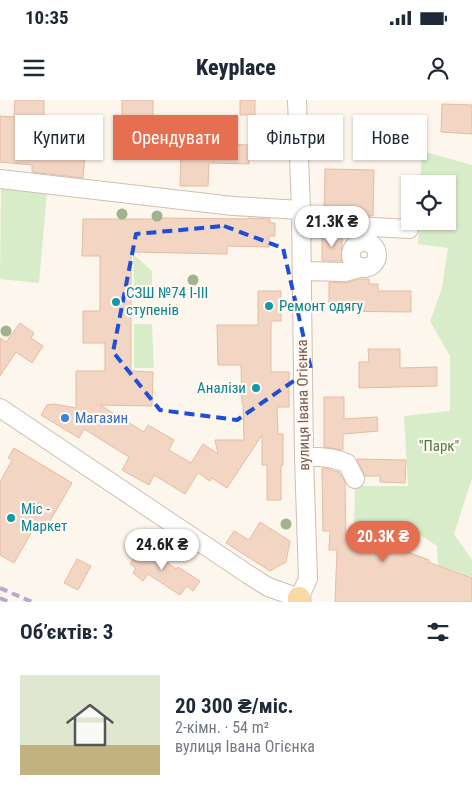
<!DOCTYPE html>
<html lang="uk">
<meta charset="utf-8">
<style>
:root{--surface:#fff;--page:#f6f6f7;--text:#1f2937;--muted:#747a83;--accent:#e76f51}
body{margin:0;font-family:"Roboto Condensed",sans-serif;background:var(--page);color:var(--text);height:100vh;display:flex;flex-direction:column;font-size:19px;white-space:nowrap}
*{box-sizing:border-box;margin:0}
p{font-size:16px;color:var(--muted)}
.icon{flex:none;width:28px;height:28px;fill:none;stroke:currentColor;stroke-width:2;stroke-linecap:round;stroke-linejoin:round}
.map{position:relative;height:502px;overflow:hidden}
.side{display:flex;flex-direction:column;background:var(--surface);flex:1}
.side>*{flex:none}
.banner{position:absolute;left:15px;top:15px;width:442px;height:45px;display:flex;gap:10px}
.fabs{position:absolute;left:401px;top:75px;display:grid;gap:10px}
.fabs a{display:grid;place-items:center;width:55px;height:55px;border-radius:0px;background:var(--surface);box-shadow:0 1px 4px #0004;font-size:25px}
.price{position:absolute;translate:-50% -42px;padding:0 11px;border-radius:18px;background:#fff;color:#222;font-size:16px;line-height:32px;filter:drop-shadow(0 1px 2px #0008)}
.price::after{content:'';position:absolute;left:50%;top:30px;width:15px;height:11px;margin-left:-8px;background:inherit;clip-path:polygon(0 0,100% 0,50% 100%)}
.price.on{background:var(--accent);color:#fff}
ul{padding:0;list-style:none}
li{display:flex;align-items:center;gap:15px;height:125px;padding:0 20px}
li span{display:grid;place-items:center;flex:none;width:140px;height:100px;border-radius:0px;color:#555}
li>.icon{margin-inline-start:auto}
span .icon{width:60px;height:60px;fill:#fffc;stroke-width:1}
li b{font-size:21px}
h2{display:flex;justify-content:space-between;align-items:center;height:60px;padding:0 20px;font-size:21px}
.chip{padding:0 18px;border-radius:0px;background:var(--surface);box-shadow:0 1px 4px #0004;font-size:18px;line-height:45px}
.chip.on{background:var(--accent);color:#fff}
.status{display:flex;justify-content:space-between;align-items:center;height:35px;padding:0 25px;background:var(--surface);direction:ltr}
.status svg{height:14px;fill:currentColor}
header{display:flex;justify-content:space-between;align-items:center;height:65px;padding:0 20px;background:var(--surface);font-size:22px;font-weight:800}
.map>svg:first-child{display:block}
.green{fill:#d8ecc9}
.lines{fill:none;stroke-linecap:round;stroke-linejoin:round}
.stream{stroke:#a5d3da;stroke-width:4.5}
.building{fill:#f3d5c3;stroke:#e6bba3}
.minor-casing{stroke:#d1beb0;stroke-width:20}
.major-casing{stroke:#dad1cd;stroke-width:25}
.minor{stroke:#fff;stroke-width:18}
.major{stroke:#fbd9a5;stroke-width:22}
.rail{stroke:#b9a8c9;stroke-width:4;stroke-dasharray:8 5;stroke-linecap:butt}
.tree{fill:#a0b28e}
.marked{fill:none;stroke:#1d4ed8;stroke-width:4;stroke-dasharray:10 6;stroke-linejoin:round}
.culture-dot{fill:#0f9aa8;stroke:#fffaf3;stroke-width:2}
.shop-dot{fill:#3f7fe0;stroke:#fffaf3;stroke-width:2}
.labels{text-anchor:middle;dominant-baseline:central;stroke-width:4.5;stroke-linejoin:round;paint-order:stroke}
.culture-label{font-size:15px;fill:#0d838f;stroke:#fffaf3;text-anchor:start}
.street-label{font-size:15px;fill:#7a5c4d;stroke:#fffaf3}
.shop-label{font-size:15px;fill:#366cbe;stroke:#fffaf3;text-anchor:start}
.park-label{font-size:15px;fill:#537a41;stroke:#fffaf3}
</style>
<div class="status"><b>10:35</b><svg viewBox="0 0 49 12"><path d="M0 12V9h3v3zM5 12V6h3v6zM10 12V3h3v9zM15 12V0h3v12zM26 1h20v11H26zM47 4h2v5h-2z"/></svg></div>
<header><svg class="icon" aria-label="menu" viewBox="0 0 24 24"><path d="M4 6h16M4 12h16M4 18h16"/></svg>Keyplace<svg class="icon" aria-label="person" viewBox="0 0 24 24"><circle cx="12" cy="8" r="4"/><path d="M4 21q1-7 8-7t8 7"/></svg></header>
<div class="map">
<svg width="472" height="502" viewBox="0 0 472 502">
<rect width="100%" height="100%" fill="#fdf6ec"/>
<path class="green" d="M422 51 472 65V378L454 434 472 460V477L438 465 437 446 399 421 389 438 354 431 355 386H408L404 316 450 311V256L430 221 442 188 448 148 418 144 419 121H448V84H420Z
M1 87 47 92 39 183 0 179Z
M133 154 152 171V191L134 192Z
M134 224H152L154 268H134Z"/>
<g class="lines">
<path class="stream" d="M448 106H450"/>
</g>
<path class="building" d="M15 0H44V22L61 24 60 40 86 42 83 78 32 72V65L0 62V16L14 17Z
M122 0H153V28L183 29 182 46 146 45V56H116V28H122Z
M240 0H255V15H240Z
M442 4 472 5V34L441 32Z
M222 44 249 45V64L209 63 208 86H180L181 47 222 48Z
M325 69 374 70 373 116 324 114Z
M163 118 248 119V118L270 119V123H275V136H269V147L227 146V154L131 152V271L153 272 152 306 100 305 144 332 148 325 174 340 169 350 191 363 203 344 218 354 215 340H244L243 303H242L241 265H218L217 225H258V191H281V221H271V272H289V307H277L278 334H283V365H281V400H267V365H262V335L227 388 212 378 210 381 198 373 185 394 154 375 149 385 122 370 129 357 84 329 79 338 41 315 47 305 54 304 76 308V271H105V243H83V211H100V156H82L83 119H163Z
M324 135 342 136V161H322V136H324Z
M359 179H369V184H378V191H411V212L329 211V182L345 183Z
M20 223 34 233 31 238 43 246 32 263 16 252 0 276V238L6 242Z
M368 249H400V268L437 267V286L359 288V262H369Z
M324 297H344V319L377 317 378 331 343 334V350L324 347Z
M14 348 72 383 43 433 34 428 14 463 0 455V382L12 360 8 358Z
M357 359 406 360 405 383 380 382V376H365Z
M324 368 339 372 345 382 346 441 392 442V446L429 460 428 462 472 478V502H335L337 450H329L330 431H323L322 369Z
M260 422 290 441 286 462 270 471 226 443 234 431 249 440Z
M143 445 176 469 178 467 200 481 193 491 187 486 180 495 148 474 143 481 133 473 136 468 130 464Z
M77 459 91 466 78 490 64 483Z"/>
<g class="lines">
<defs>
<path id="minor" d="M0 79 233 106 301 110
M302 123 409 129
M351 155a13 13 0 1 1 26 0a13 13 0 1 1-26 0Z
M302 171 345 172 362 167
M0 308 249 475 268 487 299 498 308 479 304 357 301 110 297 0
M304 357C320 356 332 357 347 363L355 379"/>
<path id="major" d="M299 498V502"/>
</defs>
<use href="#minor" class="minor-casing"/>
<use href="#major" class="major-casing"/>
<use href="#minor" class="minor"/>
<use href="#major" class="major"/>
<path class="rail" d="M0 488 32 502
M0 498 9 502"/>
</g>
<g class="tree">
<circle cx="122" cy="114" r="5.5"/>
<circle cx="157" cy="116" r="5.5"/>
<circle cx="193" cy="180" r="5.5"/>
<circle cx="6" cy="231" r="5.5"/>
<circle cx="286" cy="424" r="5.5"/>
</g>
<path class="marked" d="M224 126 283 148 311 269 237 320 160 310 113 252 136 134Z"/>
<g class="culture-dot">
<circle cx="116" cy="202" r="5"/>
<circle cx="269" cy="206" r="5"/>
<circle cx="256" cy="288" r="5"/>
<circle cx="11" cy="418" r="5"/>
</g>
<circle class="shop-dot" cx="65" cy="318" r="5"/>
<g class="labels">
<g class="culture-label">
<text x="126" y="193">СЗШ №74 І-ІІІ<tspan x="126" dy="17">ступенів</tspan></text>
<text x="279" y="206">Ремонт одягу</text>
<text x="246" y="288" text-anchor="end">Аналізи</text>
<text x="21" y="409">Міс -<tspan x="21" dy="17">Маркет</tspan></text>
</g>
<g class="street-label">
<text transform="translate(303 305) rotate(-91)">вулиця Івана Огієнка</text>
</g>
<g class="shop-label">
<text x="75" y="318">Магазин</text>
</g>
<g class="park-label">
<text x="439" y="346">"Парк"</text>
</g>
</g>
</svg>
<div class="fabs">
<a><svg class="icon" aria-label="locate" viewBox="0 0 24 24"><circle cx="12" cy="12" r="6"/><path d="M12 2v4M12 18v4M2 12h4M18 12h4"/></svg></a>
</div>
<b class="price" style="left:332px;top:148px">21.3K ₴</b>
<b class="price on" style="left:383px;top:463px">20.3K ₴</b>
<b class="price" style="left:162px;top:471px">24.6K ₴</b>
<div class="banner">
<a class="chip">Купити</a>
<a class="chip on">Орендувати</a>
<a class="chip">Фільтри</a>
<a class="chip">Нове</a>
</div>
</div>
<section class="side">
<h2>Об’єктів: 3<svg class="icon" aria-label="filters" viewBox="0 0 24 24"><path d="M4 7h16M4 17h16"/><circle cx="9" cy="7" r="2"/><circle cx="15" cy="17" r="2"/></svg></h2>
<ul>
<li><span style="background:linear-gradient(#dfe7d0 70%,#c2b280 0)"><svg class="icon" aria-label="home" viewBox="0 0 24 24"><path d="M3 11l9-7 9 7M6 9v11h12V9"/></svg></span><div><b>20 300 ₴/міс.</b><p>2-кімн. · 54 m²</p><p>вулиця Івана Огієнка</p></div></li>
</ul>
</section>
